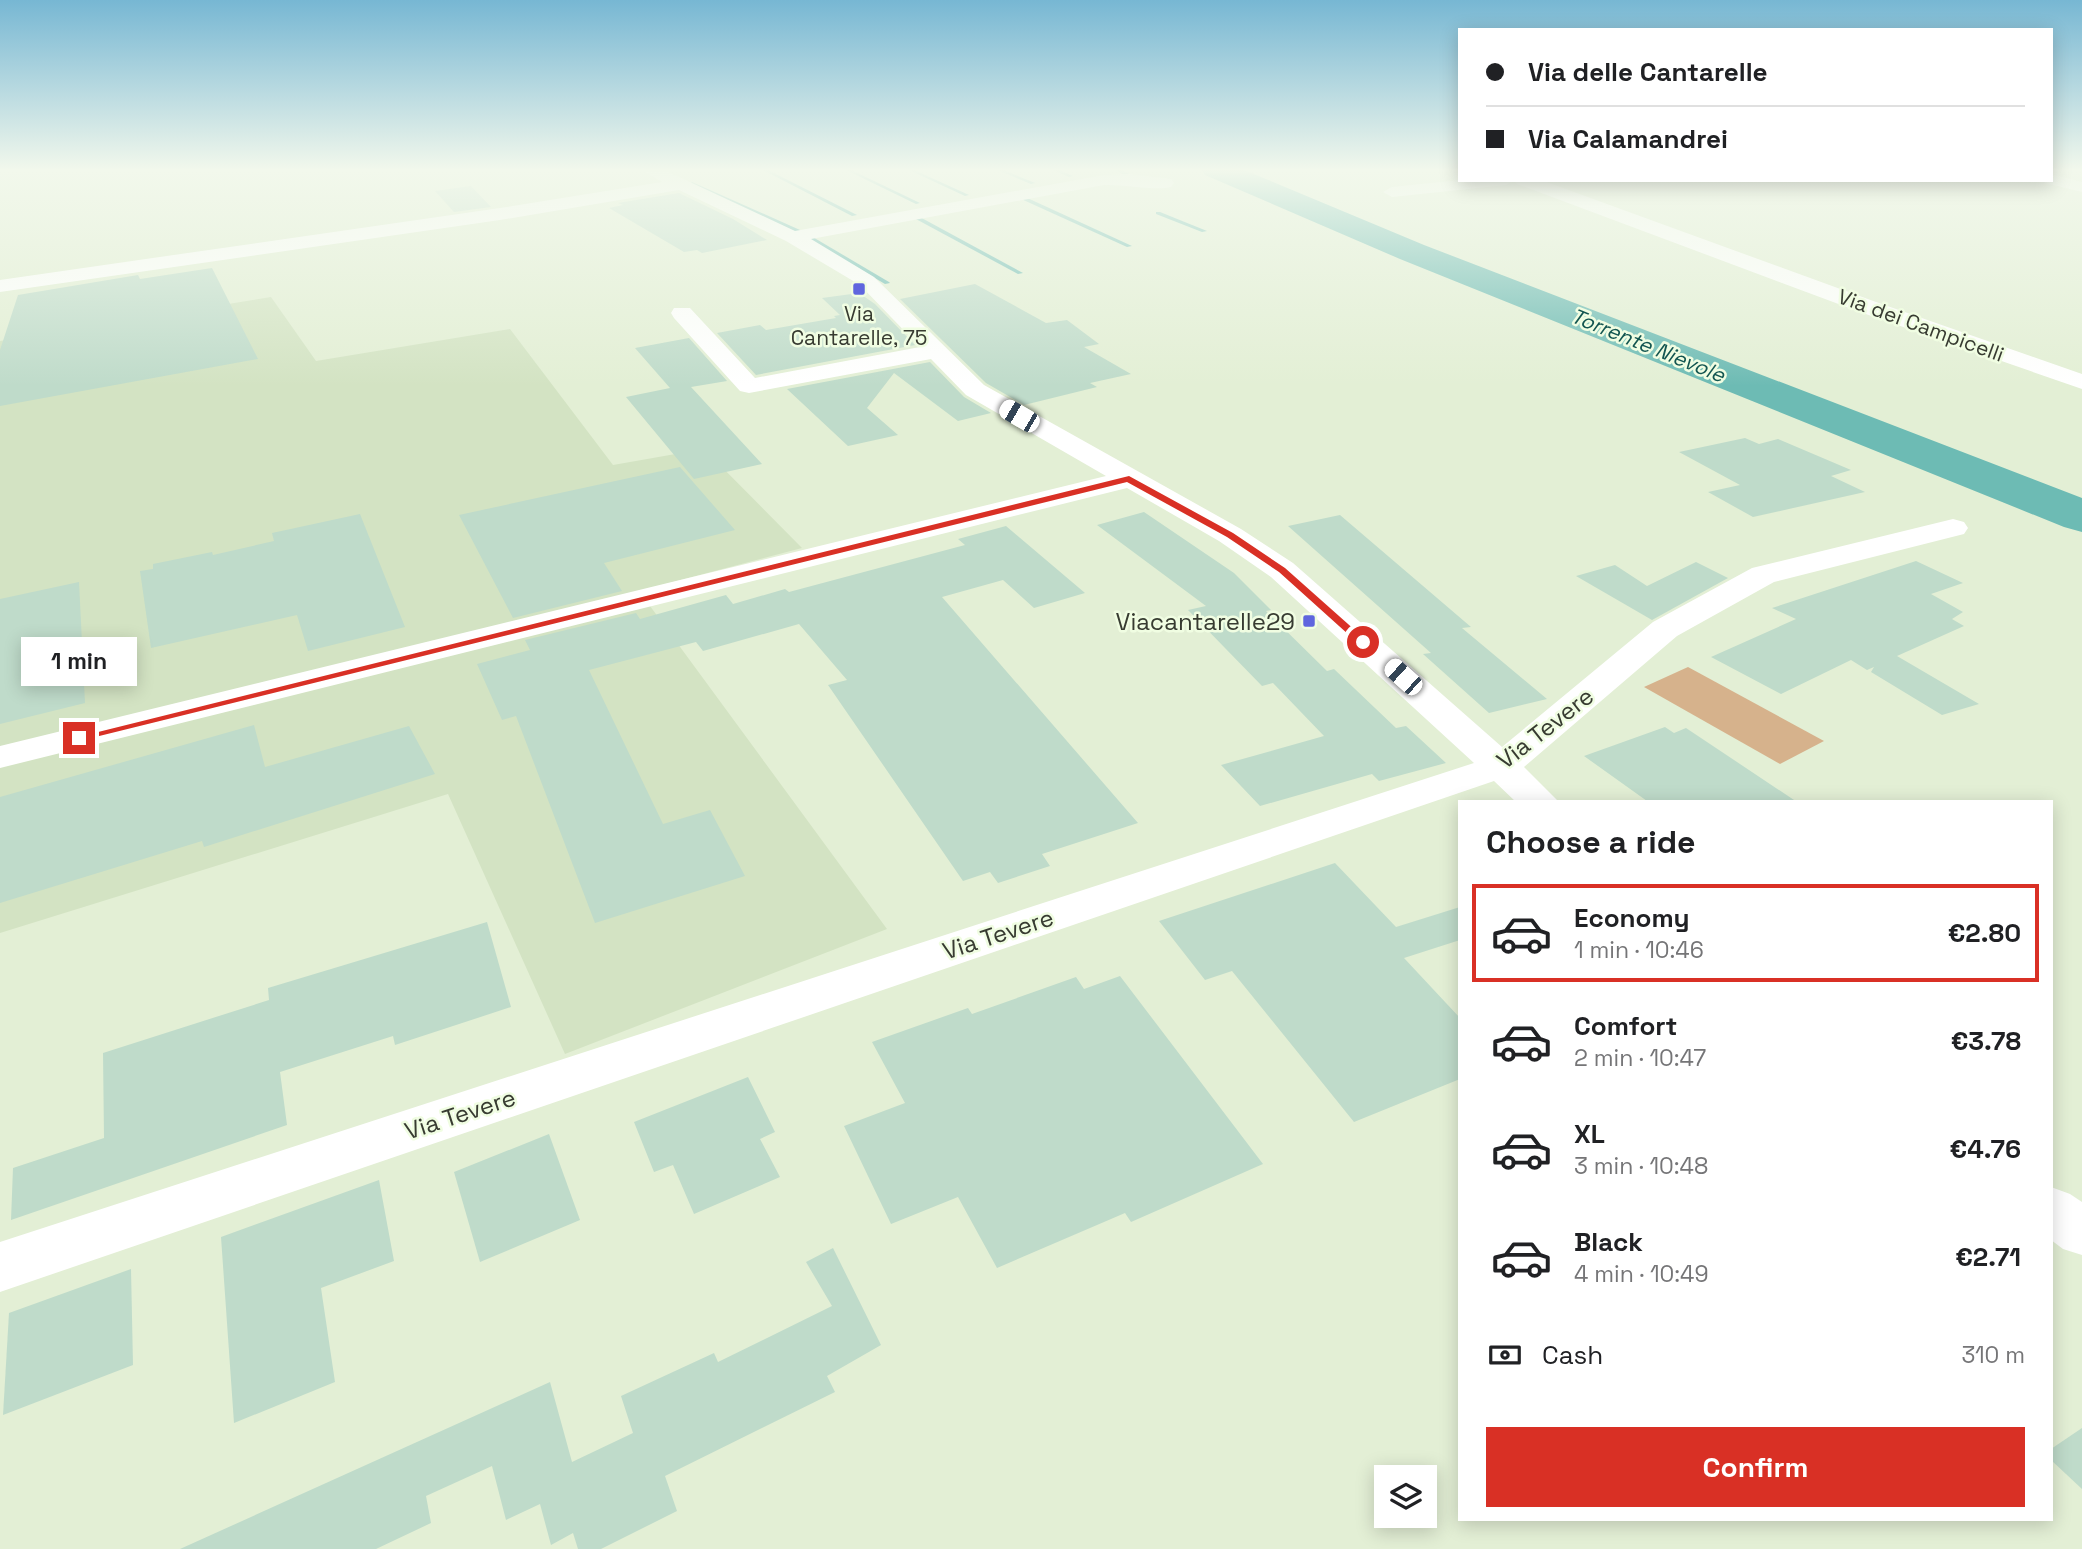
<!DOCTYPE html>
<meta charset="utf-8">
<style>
:root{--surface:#fff;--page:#f6f6f6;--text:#202124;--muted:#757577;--line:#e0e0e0;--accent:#d93025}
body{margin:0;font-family:"Space Grotesk",sans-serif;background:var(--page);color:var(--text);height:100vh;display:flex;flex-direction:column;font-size:26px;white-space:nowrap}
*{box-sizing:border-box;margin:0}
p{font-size:23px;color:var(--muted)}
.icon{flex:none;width:38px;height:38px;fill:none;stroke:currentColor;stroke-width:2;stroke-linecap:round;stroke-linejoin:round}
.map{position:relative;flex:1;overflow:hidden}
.panel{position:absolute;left:1458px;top:800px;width:595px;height:721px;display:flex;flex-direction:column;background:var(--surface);border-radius:0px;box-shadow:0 4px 18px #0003}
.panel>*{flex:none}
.hud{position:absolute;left:1458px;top:28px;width:595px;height:154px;border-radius:0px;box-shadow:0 4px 18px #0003;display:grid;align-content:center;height:154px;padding:0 28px;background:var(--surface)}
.buttons{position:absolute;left:1374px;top:1465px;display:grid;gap:14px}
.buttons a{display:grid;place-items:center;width:63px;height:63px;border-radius:0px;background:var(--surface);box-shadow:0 4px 18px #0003;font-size:35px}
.end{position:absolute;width:32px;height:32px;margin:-16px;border:9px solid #d93025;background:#fff;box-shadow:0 0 0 4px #fff}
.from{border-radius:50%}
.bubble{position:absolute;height:49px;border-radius:0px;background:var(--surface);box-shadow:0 4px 18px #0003;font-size:23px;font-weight:800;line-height:49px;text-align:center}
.car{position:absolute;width:21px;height:42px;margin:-21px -10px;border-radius:9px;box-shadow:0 0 5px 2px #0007;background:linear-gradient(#fff 24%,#345 0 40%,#fff 0 76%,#345 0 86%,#fff 0)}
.hud b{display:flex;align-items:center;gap:24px;height:66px;font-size:26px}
.hud b+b{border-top:2px solid var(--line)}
.hud i{width:18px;height:18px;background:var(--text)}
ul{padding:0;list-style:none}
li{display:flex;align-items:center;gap:21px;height:98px;margin:0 14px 10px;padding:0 14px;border:4px solid transparent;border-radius:0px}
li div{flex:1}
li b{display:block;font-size:26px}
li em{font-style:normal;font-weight:800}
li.on{border-color:var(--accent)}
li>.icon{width:63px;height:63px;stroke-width:1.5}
h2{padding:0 28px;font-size:32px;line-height:84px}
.pay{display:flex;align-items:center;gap:18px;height:77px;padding:0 28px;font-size:26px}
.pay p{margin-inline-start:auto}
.action{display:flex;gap:14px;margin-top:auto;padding:14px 28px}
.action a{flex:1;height:80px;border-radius:0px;background:var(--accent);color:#fff;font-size:28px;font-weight:800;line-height:80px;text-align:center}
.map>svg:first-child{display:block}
.built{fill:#d3e3c3}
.green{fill:#d6b28c}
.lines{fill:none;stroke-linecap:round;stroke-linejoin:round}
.stream{fill:#6dbbb4;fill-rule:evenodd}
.river{fill:#6dbbb4;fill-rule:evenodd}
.building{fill:#bfdbca}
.minor{fill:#fff;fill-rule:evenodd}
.route{fill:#d93025}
.poi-dot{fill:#5f66de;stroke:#f0fde2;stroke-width:2.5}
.labels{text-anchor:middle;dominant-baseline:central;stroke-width:5;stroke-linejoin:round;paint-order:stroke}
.far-poi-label{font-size:21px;fill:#373b31;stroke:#f0fde2}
.far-street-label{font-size:21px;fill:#373b31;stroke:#f0fde2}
.far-water-label{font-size:21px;font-style:italic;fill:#135651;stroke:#f0fde2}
.poi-label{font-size:24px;fill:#373b31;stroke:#f0fde2;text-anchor:end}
.street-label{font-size:24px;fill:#373b31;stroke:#f0fde2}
</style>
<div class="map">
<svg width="2082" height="1549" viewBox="0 0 2082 1549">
<rect width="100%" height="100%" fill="#e3efd5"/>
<path class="built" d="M271,297L316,361L510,329L613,465L704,449L802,548L639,591L887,929L565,1054L448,794L0,933V341Z"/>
<path class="green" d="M1688,667L1824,741L1780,764L1644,687Z"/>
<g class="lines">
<g class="stream">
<path d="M761,169H766L857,215L852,216Z"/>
<path d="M844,169H849L920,203L916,204Z"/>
<path d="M907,169H912L969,195L965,196Z"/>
<path d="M995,169H1001L1035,183L1031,184Z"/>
<path d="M1051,169H1057L1073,176L1069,177Z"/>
<path d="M1113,169H1119L1129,174L1125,175Z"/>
<path d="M692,182L800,230L801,231L796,232L690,184Z"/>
<path d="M1019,196H1023L1132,246L1127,247L1019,198Z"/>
<path d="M1156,212H1160L1207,231L1202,232L1156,214Z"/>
<path d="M914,216H918L1023,273L1018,274L914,218Z"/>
<path d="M811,236L889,282L890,283L885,284L809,239Z"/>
</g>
<path class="river" d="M1201,169H1242L1424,245L2082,498V532L2064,527L1400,259L1205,175Z"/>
</g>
<g class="building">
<path d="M471,186L491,207L454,212L435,191Z"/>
<path d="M679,193L733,219L767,240L702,253L697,250L684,252L609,208L623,205L618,203Z"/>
<path d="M212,268L258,359L0,406V350L18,295L138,275L140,279Z"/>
<path d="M975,284L1046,323L1067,320L1099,344L1084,347L1131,374L1090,383L1097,387L1024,405L986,383L900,299Z"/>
<path d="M859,293L875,304L915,345L756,375L717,333L760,325L766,330L836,318L834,316L840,315L822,298Z"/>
<path d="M689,338L727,381L691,387L762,464L694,479L626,397L670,388L635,348Z"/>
<path d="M930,362L964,397L991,413L958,421L894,373L867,408L898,435L848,446L787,389Z"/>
<path d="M1745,438L1759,444L1778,439L1851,470L1831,476L1865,492L1753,517L1708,492L1740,485L1679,452Z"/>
<path d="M680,467L735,530L604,563L622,591L513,618L459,515Z"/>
<path d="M1144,512L1234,573L1271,610L1266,611L1327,671L1334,669L1396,728L1406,726L1446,763L1379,781L1372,774L1260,806L1221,765L1324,736L1273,683L1262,686L1188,610L1206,606L1097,525Z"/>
<path d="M360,514L405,627L308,651L297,615L151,648L140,571L153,569V564L212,552L213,555L274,541L272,533Z"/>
<path d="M1340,515L1471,627L1462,628L1547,699L1489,713L1423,654L1431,653L1288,526Z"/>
<path d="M1006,526L1085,593L1034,608L1003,580L942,597L1138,823L1042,854L1050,866L998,883L990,872L963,881L828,685L847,680L799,624L703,651L696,642L589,670L663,824L710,810L745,876L595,923L516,716L502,720L477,664L530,650L525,640L636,613L640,619L726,595L733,604L785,589L789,592L965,545L958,539Z"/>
<path d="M1916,561L1963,583L1931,594L1963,612L1952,619L1964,626L1897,656L1979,704L1942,715L1871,672L1874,667L1867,670L1851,660L1781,694L1711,657L1796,619L1772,608Z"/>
<path d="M1696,562L1728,578L1652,620L1576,576L1615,565L1647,586Z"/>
<path d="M79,582L85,703L0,724V599Z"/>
<path d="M254,725L265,767L409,726L435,774L204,847L202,841L0,903V797Z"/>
<path d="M1665,727L1674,733L1686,728L1797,802L1647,801L1584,756Z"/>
<path d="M1335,863L1396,927L1460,907V940L1404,958L1460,1018V1079L1354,1122L1232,971L1205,980L1159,921Z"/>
<path d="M487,922L511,1007L395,1045L393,1036L280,1072L287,1125L11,1220L13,1168L104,1138L103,1053L269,1000L268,988Z"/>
<path d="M1120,976L1263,1164L1131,1222L1125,1213L997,1268L958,1197L891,1224L844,1126L905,1103L872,1042L968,1008L972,1014L1076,977L1084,989Z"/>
<path d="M748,1077L775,1132L760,1139L780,1177L694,1214L673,1165L654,1172L634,1122Z"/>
<path d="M549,1134L580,1220L480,1262L454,1172Z"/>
<path d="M379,1180L394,1261L321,1288L335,1382L234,1423L221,1237Z"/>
<path d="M833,1248L881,1345L827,1376L835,1392L665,1476L677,1511L601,1549H578L573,1533L551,1545L540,1504L506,1520L492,1466L426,1496L431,1523L376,1549H180L550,1382L572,1462L633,1433L621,1396L714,1353L718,1362L832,1306L806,1262Z"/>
<path d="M131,1269L133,1365L3,1415L9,1313Z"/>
<path d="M2082,1428V1489L2051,1460V1449Z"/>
</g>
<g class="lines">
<g class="minor">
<path d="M641,169H662L795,231L1104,175L1130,174L1171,179L1174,183L1171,187C1155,191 1123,184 1104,185L811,239L874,277L984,385L1241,529L1293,563L1502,747L1653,622L1752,568L1953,519L1964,522L1968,528L1964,534L1774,582L1677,636L1524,767L1559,802H1516L1494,781L0,1292V1242L1474,763L1271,577L1219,541L1127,488L0,768V746L1106,476L966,395L931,359L749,393L740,391L674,318L671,313L674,308H690L755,378L920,347L860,285L786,241L679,190L500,220L0,292V280L500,208L662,182Z"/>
<path d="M2051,174L2082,182V192L2045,183L2043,180H2051Z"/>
<path d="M1460,180H1541L1876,302L2082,374V389L1860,312L1517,184L1514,180L1506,185L1392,197L1383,192L1392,187Z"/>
<path d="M2051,1187L2070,1194L2082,1202V1255L2063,1249L2051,1240Z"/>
</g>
</g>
<linearGradient id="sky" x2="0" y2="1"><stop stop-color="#77b7d3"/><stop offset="0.44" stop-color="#f2f8ec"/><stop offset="1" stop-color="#f2f8ec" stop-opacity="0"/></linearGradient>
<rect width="2082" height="386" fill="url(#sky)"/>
<path class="route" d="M1129,476L1233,533L1285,568L1366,640V644H1359L1279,572L1227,537L1127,482L79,741L74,738Z"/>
<g class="poi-dot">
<rect x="852" y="282" width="14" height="14" rx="3.5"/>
<rect x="1302" y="614" width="14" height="14" rx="3.5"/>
</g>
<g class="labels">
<g class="far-poi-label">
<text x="859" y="313">Via<tspan x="859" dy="24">Cantarelle, 75</tspan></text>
</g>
<g class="far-street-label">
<text transform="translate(1921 325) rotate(20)">Via dei Campicelli</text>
</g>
<g class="far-water-label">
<text transform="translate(1648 345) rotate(22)">Torrente Nievole</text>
</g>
<g class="poi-label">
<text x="1295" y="621">Viacantarelle29</text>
</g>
<g class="street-label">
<text transform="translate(1545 728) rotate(-38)">Via Tevere</text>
<text transform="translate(998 934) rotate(-18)">Via Tevere</text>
<text transform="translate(460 1114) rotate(-18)">Via Tevere</text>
</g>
</g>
</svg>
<div class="buttons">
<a><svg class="icon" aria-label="layers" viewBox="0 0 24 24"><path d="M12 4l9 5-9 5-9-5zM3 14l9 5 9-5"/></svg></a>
</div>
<i class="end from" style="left:1363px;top:642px"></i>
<i class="end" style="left:79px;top:738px"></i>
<div class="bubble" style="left:21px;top:637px;width:116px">1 min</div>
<i class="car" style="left:1019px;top:416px;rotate:300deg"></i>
<i class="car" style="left:1403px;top:677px;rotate:312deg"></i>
<div class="hud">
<b><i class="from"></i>Via delle Cantarelle</b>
<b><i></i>Via Calamandrei</b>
</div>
<section class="panel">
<h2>Choose a ride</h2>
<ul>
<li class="on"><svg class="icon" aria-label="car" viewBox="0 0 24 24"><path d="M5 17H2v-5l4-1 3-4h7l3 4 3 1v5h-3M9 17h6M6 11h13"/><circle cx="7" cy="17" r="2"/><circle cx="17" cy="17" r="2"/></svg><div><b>Economy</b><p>1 min · 10:46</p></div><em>€2.80</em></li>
<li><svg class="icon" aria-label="car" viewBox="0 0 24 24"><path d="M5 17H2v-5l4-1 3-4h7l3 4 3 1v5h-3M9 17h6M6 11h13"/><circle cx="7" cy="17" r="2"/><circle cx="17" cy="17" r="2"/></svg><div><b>Comfort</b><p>2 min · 10:47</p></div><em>€3.78</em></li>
<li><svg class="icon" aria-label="car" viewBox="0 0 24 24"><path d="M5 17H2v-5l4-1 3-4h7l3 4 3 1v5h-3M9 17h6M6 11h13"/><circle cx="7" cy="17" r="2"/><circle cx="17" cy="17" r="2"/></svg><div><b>XL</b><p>3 min · 10:48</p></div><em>€4.76</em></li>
<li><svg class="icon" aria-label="car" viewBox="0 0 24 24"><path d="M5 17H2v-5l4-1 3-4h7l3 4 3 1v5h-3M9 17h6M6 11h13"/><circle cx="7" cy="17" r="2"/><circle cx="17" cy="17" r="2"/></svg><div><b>Black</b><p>4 min · 10:49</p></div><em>€2.71</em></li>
</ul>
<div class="pay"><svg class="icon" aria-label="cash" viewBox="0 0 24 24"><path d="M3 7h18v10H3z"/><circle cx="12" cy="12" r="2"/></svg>Cash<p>310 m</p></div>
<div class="action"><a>Confirm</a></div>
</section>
</div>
